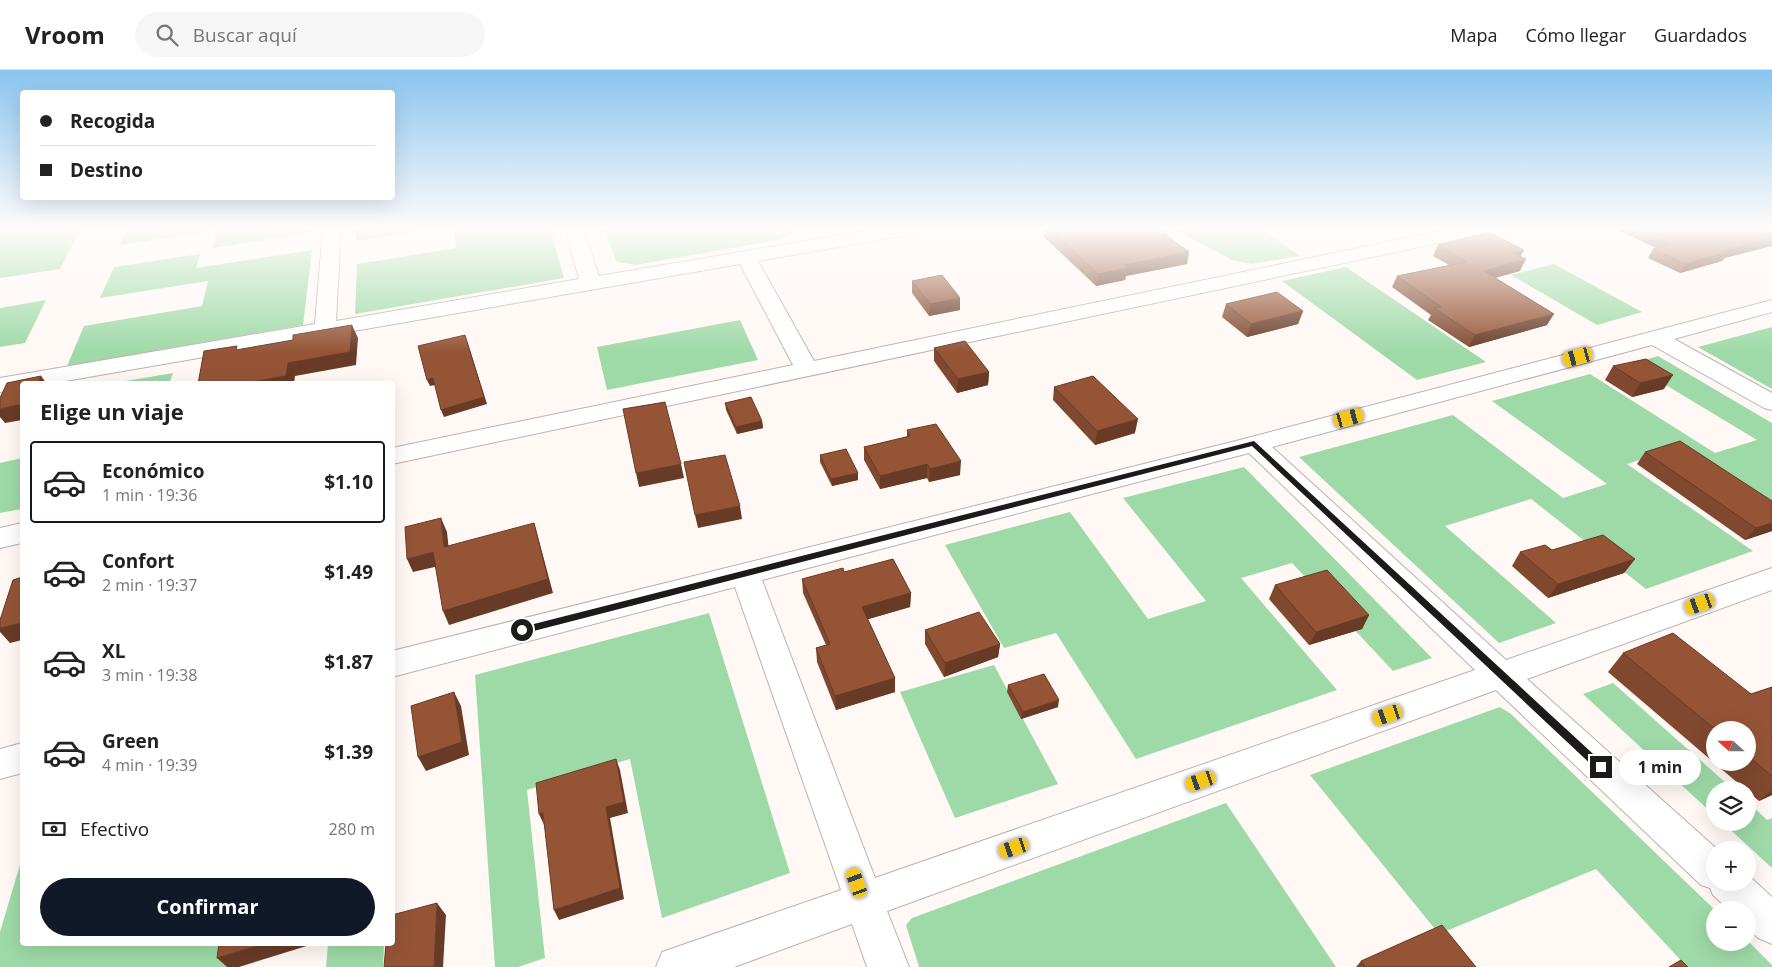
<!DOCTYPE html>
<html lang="es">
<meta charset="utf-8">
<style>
:root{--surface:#fff;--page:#f6f6f6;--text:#222;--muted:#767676;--line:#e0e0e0;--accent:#111827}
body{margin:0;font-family:"Open Sans",sans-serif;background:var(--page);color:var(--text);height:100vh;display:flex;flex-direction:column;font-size:19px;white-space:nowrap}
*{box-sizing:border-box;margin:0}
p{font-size:16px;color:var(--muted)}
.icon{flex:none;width:28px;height:28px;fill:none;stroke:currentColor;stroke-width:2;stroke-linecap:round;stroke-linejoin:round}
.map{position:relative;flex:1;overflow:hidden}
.details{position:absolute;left:20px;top:311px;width:375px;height:565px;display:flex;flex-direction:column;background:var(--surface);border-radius:5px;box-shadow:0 5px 20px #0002}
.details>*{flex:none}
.top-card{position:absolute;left:20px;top:20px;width:375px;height:110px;border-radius:5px;box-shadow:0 5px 20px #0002;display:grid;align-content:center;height:110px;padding:0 20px;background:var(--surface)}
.needle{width:32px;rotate:291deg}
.controls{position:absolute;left:1706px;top:651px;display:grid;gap:10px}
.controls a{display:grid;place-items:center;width:50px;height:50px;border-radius:50%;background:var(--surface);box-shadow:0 5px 20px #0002;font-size:25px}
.end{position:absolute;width:22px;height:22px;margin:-11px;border:6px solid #1d1a19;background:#fff;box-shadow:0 0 0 2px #fff}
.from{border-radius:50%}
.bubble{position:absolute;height:35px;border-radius:18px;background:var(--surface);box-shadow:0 5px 20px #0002;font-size:16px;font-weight:700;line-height:35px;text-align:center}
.car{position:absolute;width:15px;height:30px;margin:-15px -8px;border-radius:6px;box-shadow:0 0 4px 1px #0007;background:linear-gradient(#f5c518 24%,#345 0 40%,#f5c518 0 76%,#345 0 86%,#f5c518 0)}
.top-card b{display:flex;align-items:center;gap:18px;height:48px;font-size:19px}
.top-card b+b{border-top:1px solid var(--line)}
.top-card i{width:12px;height:12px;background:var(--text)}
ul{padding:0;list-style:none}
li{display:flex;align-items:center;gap:15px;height:82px;margin:0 10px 8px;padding:0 10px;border:2px solid transparent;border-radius:5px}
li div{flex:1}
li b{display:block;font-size:19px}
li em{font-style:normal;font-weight:700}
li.on{border-color:var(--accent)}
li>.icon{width:45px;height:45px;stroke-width:1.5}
h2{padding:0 20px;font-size:22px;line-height:60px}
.pay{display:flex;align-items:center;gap:12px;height:55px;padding:0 20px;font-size:19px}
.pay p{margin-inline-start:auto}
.cta{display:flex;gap:10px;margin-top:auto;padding:10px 20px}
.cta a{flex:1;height:58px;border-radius:30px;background:var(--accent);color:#fff;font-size:20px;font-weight:700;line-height:58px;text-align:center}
header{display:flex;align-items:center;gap:30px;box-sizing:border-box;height:70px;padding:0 25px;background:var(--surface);border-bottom:1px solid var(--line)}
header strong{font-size:24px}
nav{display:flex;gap:28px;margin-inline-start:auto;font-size:18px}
.search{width:350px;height:45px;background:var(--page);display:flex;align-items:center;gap:12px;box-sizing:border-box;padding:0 18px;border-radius:28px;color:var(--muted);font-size:19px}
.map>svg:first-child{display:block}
.green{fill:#9edaa7}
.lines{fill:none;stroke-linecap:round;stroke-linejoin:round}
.street-casing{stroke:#bab2af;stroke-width:2}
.street{fill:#fff;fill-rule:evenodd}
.wall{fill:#80482e;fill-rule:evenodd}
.shaded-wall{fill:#683b26}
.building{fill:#955436;stroke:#683b26}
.route{fill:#1d1a19}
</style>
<header>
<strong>Vroom</strong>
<div class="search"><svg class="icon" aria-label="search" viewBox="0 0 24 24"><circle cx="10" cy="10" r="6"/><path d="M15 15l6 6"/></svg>Buscar aquí</div>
<nav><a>Mapa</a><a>Cómo llegar</a><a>Guardados</a></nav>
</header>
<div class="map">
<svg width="1772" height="897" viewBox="0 0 1772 897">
<rect width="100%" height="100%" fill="#fff8f5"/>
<g class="green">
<path d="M0,158H81L60,199L0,208Z"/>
<path d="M127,158H308L307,163L213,178L217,160L120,175Z"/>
<path d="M356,158H438L356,171Z"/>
<path d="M454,158H550L564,208L355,244L357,194L456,178Z"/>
<path d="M603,158H793L795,160L782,169L636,195L617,192Z"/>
<path d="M1172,158H1261L1300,186L1251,194L1232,190Z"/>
<path d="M312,180L303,255L67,296L84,256L202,236L208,211L100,228L114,197L200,184L196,198Z"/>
<path d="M1554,194L1642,242L1597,255L1511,205Z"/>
<path d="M1346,197L1486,292L1417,310L1282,211Z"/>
<path d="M46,230L25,273L0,277V238Z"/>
<path d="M740,250L758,290L607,320L597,277Z"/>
<path d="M1772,257V319L1698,277Z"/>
<path d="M1658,286L1772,353V445L1672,380L1627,394L1753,481L1646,519L1531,429L1445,456L1556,553L1499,573L1299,387L1453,345L1563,428L1607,414L1492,331L1590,304L1715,383L1757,370L1631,294Z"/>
<path d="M173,303L169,314H120V312Z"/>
<path d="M22,388V439L0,443V393Z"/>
<path d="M1244,397L1432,588L1393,601L1292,493L1241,508L1337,620L1136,689L1056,563L1004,578L945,475L1070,442L1148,549L1206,531L1123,428Z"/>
<path d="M709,543L790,803L662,848L630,689L527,720L545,888L518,897H495L475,605Z"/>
<path d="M994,595L1058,714L955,748L900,622Z"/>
<path d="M1613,613L1734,720H1715V746L1583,624Z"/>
<path d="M1500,637L1511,644L1715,840V872L1748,871L1772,895V897H1687L1596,799L1439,864L1310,705Z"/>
<path d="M1748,732L1767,750L1772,748V798L1723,753L1748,752Z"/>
<path d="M1226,733L1336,897H919L906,855L912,848Z"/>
<path d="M22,788V874H229L226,897H0V862Z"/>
<path d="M328,874H384L383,897H326Z"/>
</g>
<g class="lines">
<defs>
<g id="street">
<path d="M323,158H341L336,251L579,209L565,158H583L599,206L882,158H923L921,162L914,164L758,191L814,291L1455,158H1490L1488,162L1481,164L392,394V378L793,295L740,194L48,314H22V318L0,322V308L315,254Z"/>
<path d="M1772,230V242L1674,269L1772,323V340L1764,338L1652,275L1272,377L1506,590L1772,498V520L1527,609L1718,780H1715V812H1748V805L1772,827V874L1758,868L1748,858V840H1729L1713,825L1710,818L1701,815L1496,620L887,841L909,897H867L852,854L734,897H656L662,882L841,820L735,517L392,607V581L1240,370ZM1249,383L1475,600L875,808L762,510Z"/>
<path d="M22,453V473L0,478V458Z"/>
<path d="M22,673V703L0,709V679Z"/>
</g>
</defs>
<use href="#street" class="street-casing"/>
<use href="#street" class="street"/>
</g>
<g class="wall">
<path d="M1045,158H1157L1189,182L1187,194L1126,206L1125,210L1096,216L1044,167Z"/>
<path d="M1613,158H1772L1725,188L1722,191L1680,203L1648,188L1653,179L1656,178Z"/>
<path d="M1438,175L1520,187V201L1495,208L1547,255L1469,277L1428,250L1431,245L1392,217L1397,206L1449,195L1433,186Z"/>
<path d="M912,211L960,240L929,246L912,223Z"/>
<path d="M1226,234L1303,241L1298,254L1247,267L1222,247Z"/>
<path d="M934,278L989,302L988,315L957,323L934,291Z"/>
<path d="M1613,296L1664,319L1632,327L1605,310Z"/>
<path d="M1054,317L1135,363L1095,375L1053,330Z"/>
<path d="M725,333L762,351L763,358L737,364L726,340Z"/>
<path d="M907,360L960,405L929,412L927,408L880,419L864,390V377L907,367Z"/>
<path d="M1645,382L1772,431V461L1745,470L1637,394Z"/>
<path d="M820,385L858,410L832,416L820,392Z"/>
<path d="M1552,480L1635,489L1624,503L1548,528L1512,496L1520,482Z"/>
<path d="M844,502L911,523L910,537L868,549L895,608V622L836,640L817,592L816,578L826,575L803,523L802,509Z"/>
<path d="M1275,515L1369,545L1362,559L1309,575L1269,529Z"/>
<path d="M925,560L1000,574L998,587L944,607L925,574Z"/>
<path d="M1623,583L1751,624L1772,617V725L1759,731L1748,722V720H1746L1608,602ZM1715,660H1748V692H1715Z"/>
<path d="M1008,615L1058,637L1021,649L1007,622Z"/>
<path d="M1361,891L1476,897H1356Z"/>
</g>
<g class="shaded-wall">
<path d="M1772,168V176L1725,188L1722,191L1680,203L1685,194L1724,181Z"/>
<path d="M1524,180L1518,191L1513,183Z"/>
<path d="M1189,182L1187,194L1126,206L1125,210L1096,216L1098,204L1124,195Z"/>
<path d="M1526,189L1520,201L1479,212L1484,201Z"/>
<path d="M960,228V240L929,246L930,234Z"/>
<path d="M1303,241L1298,254L1247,267L1251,254Z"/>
<path d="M1554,244L1547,255L1469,277L1475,265Z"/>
<path d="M352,255L358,268L356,295L295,306L294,314H241Z"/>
<path d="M467,271L487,334L444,347L441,340Z"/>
<path d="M989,302L988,315L957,323L958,309Z"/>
<path d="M1673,305L1664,319L1632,327L1640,313Z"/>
<path d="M41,306L47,314H38Z"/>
<path d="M433,308L435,315L430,316L427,310Z"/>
<path d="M22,334V350L5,353L0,347V339Z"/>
<path d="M1138,349L1135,363L1095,375L1097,361Z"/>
<path d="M762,351L763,358L737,364L736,357Z"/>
<path d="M961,391L960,405L929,412L930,399Z"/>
<path d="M681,394L684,408L639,417L636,403Z"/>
<path d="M927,394V408L880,419V406Z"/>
<path d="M858,403V410L832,416L831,409Z"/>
<path d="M740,436L742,449L698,458L695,445Z"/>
<path d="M441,448L447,462L450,491L444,477Z"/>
<path d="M534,453L538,467L553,523L449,555L443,541Z"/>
<path d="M1772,453V461L1745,470L1756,458Z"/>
<path d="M433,482L439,496L413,502L407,489Z"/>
<path d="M1635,489L1624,503L1548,528L1558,514Z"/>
<path d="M911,523L910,537L862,551V537Z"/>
<path d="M1369,545L1362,559L1309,575L1316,562Z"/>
<path d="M22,553V570L10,573L0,562V558Z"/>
<path d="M1000,574L998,587L944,607L945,593Z"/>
<path d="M895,608V622L836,640L835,626Z"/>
<path d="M454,622L461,636L469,685L426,701L418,687Z"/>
<path d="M1059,630L1058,637L1021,649L1023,642Z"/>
<path d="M616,689L620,700L628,743L610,748L624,829L559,850L554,840L606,737Z"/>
<path d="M1772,720V725L1759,731Z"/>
<path d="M543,743L544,755L539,744Z"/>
<path d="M437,833L446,845L443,897H434Z"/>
<path d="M263,874H313L239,897H227L217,888Z"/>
</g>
<g class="building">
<path d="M1049,158H1157L1189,182L1124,195L1127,198L1098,204Z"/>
<path d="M1635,158H1772V168L1724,181L1728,182L1685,194L1653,179L1670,174Z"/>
<path d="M1489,162L1524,180L1513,183L1526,189L1484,201L1554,244L1475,265L1434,238L1441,237L1397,206L1467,192L1438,175Z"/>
<path d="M942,205L960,228L930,234L912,211Z"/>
<path d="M1277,222L1303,241L1251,254L1226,234Z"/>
<path d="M352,255L350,282L288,293L286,306L241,314H198L204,281L237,276L236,280L293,270V265Z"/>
<path d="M465,265L484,327L441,340L433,308L427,310L418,276Z"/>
<path d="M965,271L989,302L958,309L934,278Z"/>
<path d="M1646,289L1673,305L1640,313L1613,296Z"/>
<path d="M41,306L38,314H22V334L0,339V328L7,313Z"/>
<path d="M1093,306L1138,349L1097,361L1054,317Z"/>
<path d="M751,327L762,351L736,357L725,333Z"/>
<path d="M665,332L681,394L636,403L623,339Z"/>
<path d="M936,354L961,391L930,399L927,394L880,406L864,377L910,366L907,360Z"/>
<path d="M1680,371L1772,431V453L1756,458L1645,382Z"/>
<path d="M846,379L858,403L831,409L820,385Z"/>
<path d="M725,385L740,436L695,445L684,392Z"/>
<path d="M441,448L444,477L534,453L548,509L443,541L433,482L407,489L405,457Z"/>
<path d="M1603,465L1635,489L1558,514L1520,482L1545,475L1552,480Z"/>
<path d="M893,489L911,523L862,537L895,608L835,626L816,578L830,574L802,509L843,498L844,502Z"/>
<path d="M1327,500L1369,545L1316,562L1275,515Z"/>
<path d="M22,507V553L0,558V550L13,510Z"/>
<path d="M979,542L1000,574L945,593L925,560Z"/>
<path d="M1673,563L1751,624L1772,617V667L1771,668L1772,669V706L1748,686V660H1716L1623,583Z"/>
<path d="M1044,604L1059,630L1023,642L1008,615Z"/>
<path d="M454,622L462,672L418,687L411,636Z"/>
<path d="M616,689L624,732L606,737L620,818L554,840L543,743L539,744L536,713Z"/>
<path d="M437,833L434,897H384L386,874H392V845Z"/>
<path d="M1442,855L1476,897H1365L1361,891Z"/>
<path d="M219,874H263L217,888Z"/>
<path d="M1681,890L1688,897H1669Z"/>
</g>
<linearGradient id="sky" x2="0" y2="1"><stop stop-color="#8ac4f0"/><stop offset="0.56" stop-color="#fffcfa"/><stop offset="1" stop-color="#fffcfa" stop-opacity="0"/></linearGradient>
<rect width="1772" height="283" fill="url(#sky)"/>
<path class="route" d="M1254,371L1604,694L1606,697L1604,700H1597L1252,376L522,564L518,560L522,557Z"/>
</svg>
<div class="controls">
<a><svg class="needle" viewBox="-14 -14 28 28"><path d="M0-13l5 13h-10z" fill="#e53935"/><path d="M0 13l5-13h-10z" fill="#767676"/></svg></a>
<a><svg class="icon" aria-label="layers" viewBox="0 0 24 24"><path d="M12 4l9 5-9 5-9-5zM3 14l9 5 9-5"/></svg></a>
<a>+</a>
<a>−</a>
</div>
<i class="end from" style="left:522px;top:560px"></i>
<i class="end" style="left:1601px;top:697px"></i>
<div class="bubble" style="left:1619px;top:680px;width:82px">1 min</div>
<i class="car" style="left:1578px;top:287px;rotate:255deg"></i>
<i class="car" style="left:1349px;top:348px;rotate:75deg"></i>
<i class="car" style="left:1700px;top:534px;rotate:250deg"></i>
<i class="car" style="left:1388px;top:645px;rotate:251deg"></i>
<i class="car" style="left:1201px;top:711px;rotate:251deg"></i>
<i class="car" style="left:1014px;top:778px;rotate:251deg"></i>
<i class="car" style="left:857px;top:813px;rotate:340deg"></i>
<div class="top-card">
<b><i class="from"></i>Recogida</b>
<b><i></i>Destino</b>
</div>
<section class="details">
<h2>Elige un viaje</h2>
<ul>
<li class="on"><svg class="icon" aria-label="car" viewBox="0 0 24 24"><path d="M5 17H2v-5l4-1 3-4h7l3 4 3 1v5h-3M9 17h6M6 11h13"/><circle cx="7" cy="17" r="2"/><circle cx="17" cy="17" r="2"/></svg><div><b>Económico</b><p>1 min · 19:36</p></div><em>$1.10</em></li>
<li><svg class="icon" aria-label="car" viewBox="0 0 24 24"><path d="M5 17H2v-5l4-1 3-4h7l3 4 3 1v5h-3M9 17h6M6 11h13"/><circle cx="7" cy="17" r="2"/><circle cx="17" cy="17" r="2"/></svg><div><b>Confort</b><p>2 min · 19:37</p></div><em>$1.49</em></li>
<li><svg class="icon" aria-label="car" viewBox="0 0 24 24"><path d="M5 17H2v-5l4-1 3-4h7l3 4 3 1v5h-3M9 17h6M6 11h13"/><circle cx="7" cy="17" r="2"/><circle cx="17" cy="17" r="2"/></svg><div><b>XL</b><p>3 min · 19:38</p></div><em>$1.87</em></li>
<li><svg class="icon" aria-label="car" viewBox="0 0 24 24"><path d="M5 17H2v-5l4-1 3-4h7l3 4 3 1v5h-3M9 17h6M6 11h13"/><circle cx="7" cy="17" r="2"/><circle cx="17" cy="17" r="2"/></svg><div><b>Green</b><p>4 min · 19:39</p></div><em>$1.39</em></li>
</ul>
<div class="pay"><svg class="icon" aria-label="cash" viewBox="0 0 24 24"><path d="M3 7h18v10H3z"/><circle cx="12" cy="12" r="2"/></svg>Efectivo<p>280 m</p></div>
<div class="cta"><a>Confirmar</a></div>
</section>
</div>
